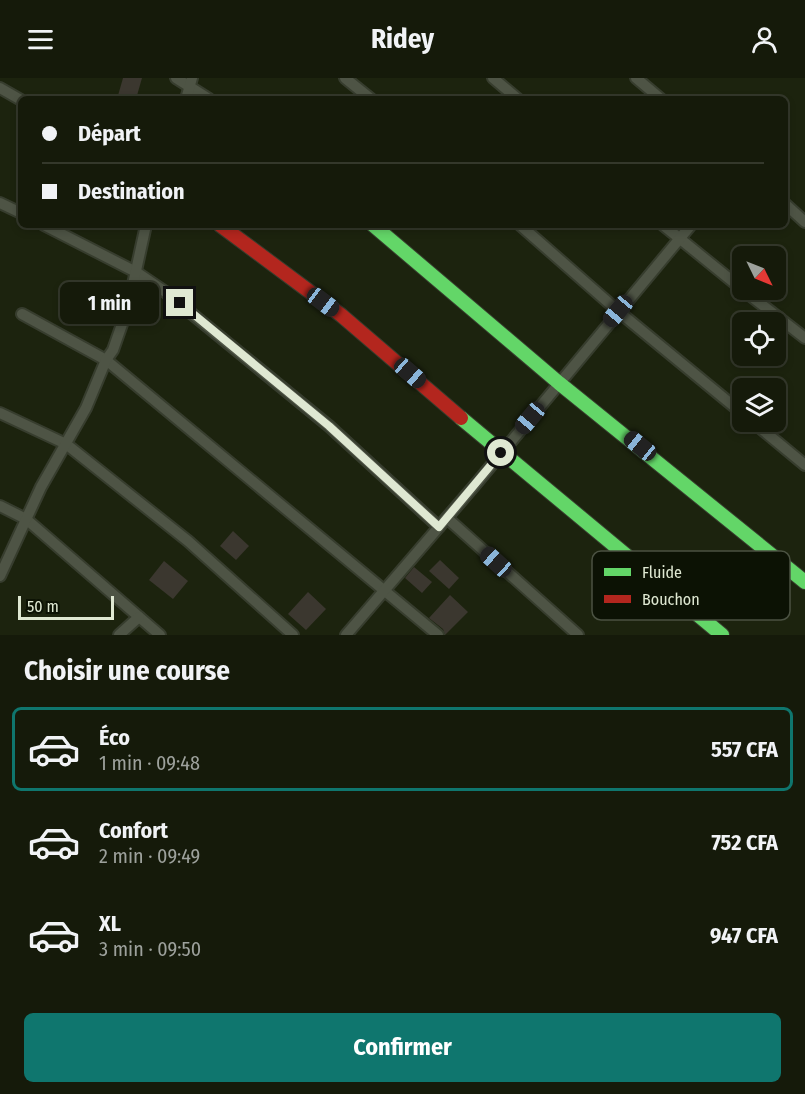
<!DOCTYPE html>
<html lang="fr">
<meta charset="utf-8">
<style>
:root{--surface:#151a0a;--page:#1e2313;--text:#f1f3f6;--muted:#9da19c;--line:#34382b;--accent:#0f766e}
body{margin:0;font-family:"Fira Sans Condensed",sans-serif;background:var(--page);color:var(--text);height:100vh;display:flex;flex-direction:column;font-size:22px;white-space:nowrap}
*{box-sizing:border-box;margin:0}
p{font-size:20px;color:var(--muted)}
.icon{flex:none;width:33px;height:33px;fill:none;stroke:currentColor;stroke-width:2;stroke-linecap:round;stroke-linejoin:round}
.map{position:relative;height:557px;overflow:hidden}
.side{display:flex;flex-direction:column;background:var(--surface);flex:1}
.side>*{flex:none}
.top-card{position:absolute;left:18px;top:18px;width:770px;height:132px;border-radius:9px;box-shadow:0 3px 9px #0003,0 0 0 2px var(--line);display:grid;align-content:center;height:132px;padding:0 24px;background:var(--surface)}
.needle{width:39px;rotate:133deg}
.buttons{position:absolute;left:732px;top:168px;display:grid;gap:12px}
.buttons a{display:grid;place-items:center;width:54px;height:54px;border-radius:9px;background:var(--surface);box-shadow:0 3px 9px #0003,0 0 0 2px var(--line);font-size:30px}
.scale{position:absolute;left:18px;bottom:15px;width:96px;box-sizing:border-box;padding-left:6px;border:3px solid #dfe8d2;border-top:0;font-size:16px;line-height:21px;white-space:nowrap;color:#dfe8d2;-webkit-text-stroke:4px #0c1204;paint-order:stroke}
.end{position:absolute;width:27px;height:27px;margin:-14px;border:8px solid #dfe8d2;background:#111;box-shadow:0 0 0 3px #111}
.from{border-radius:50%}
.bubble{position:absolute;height:42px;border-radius:9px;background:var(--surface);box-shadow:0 3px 9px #0003,0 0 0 2px var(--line);font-size:20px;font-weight:700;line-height:42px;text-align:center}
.car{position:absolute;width:18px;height:36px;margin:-18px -9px;border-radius:8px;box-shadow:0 0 4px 2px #0007;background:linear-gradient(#222 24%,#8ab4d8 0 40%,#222 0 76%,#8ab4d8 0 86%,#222 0)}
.top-card b{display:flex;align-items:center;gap:21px;height:57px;font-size:22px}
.top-card b+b{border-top:2px solid var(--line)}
.top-card i{width:15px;height:15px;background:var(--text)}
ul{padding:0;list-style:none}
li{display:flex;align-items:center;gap:18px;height:84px;margin:0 12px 9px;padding:0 12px;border:3px solid transparent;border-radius:9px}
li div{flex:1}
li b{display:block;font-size:22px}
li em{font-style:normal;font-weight:700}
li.on{border-color:var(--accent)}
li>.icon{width:54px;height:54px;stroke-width:1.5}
h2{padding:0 24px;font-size:27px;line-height:72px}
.primary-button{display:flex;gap:12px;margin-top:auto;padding:12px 24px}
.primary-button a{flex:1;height:69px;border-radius:9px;background:var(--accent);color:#fff;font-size:24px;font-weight:700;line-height:69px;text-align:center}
header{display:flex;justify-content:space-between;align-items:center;height:78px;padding:0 24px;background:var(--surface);font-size:27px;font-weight:700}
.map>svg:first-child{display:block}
.building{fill:#3b372f}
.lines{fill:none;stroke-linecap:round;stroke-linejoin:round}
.street-casing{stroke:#373d2e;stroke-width:14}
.fast-casing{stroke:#373d2e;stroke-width:16}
.jam-casing{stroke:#373d2e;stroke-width:16}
.street{stroke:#4e5445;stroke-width:10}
.fast{stroke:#63d668;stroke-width:14}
.jam{stroke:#b3261e;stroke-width:14}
.route{stroke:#dfe8d2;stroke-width:8}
.key{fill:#0c1204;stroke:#4b5242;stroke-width:1.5}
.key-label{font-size:16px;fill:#dfe8d2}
</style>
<header><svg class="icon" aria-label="menu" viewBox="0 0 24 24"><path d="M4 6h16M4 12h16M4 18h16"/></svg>Ridey<svg class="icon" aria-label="person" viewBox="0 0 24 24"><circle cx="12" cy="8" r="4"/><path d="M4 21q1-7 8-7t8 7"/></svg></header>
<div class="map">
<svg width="805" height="557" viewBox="0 0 805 557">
<rect width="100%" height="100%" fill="#1c230e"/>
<g class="building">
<path d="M123,0H142L136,21H117Z"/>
<path d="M233,453L249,468L236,482L220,468Z"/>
<path d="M440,482L459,500L449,511L429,493Z"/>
<path d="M164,483L188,503L173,521L149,502Z"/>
<path d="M414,489L432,504L422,515L405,500Z"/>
<path d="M308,514L326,531L306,552L288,536Z"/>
<path d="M450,517L468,534L445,557L443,551L429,540Z"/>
</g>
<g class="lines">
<defs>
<g id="street">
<path d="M176,0L209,21"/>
<path d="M345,0L371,21"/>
<path d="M493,0L518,21"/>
<path d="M636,0L661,21"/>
<path d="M0,10L21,22"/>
<path d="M186,21L192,0"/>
<path d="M0,125L21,135"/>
<path d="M784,125L805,144"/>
<path d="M44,147L136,194L164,213L329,348L439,449"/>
<path d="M520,147L618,233L742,335"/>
<path d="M663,147L742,211"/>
<path d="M743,212L805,260"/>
<path d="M22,236L106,282L438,557"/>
<path d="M0,335L66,366L188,463L293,557"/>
<path d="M753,344L805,387"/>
<path d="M0,428L26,441L160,557"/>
<path d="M447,440L578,557"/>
<path d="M0,498L41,409L86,330L106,282L113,272L128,229L146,147"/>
<path d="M119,557L139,539"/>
<path d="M346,557L475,407L691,147"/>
</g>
<g id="fast">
<path d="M373,147L559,305L805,504"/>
<path d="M461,340L722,557"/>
</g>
<path id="jam" d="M220,147L341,237L461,340"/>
</defs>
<use href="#street" class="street-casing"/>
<use href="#fast" class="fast-casing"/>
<use href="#jam" class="jam-casing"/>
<use href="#street" class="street"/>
<use href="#fast" class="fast"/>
<use href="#jam" class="jam"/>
</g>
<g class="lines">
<path class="route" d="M180,225L329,348L439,449L501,375"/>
</g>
<rect x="592" y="473" width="198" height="69" rx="9" class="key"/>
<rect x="604" y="490" width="27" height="8" fill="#63d668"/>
<rect x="604" y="517" width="27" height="8" fill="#b3261e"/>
<g class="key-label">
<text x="642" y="500">Fluide</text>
<text x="642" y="527">Bouchon</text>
</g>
</svg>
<div class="buttons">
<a><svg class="needle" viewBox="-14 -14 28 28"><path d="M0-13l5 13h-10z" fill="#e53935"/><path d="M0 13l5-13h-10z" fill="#9da19c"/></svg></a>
<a><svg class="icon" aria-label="locate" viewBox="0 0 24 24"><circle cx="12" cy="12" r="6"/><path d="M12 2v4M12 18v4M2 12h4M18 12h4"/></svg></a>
<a><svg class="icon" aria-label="layers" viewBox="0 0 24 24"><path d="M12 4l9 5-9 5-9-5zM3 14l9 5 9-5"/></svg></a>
</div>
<div class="scale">50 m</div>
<i class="end from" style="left:501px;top:375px"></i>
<i class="end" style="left:180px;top:225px"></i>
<div class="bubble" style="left:60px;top:204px;width:99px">1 min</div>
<i class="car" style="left:323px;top:224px;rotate:127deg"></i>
<i class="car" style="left:618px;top:233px;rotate:220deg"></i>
<i class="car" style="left:410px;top:295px;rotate:131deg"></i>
<i class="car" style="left:530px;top:340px;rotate:220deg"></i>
<i class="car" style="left:640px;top:368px;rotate:309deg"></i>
<i class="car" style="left:496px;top:484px;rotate:312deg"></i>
<div class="top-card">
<b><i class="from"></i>Départ</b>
<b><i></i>Destination</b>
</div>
</div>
<section class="side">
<h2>Choisir une course</h2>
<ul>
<li class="on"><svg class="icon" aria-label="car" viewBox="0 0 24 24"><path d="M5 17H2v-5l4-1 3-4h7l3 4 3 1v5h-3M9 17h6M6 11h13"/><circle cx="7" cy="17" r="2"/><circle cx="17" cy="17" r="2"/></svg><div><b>Éco</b><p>1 min · 09:48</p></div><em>557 CFA</em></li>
<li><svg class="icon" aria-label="car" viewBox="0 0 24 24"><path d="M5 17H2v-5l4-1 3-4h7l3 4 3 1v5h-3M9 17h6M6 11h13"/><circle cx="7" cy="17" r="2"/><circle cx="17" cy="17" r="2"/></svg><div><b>Confort</b><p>2 min · 09:49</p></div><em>752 CFA</em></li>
<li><svg class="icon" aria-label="car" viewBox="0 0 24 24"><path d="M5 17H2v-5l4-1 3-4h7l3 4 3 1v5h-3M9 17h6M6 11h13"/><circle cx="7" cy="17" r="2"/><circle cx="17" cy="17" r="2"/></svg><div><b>XL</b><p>3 min · 09:50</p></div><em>947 CFA</em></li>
</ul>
<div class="primary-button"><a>Confirmer</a></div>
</section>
